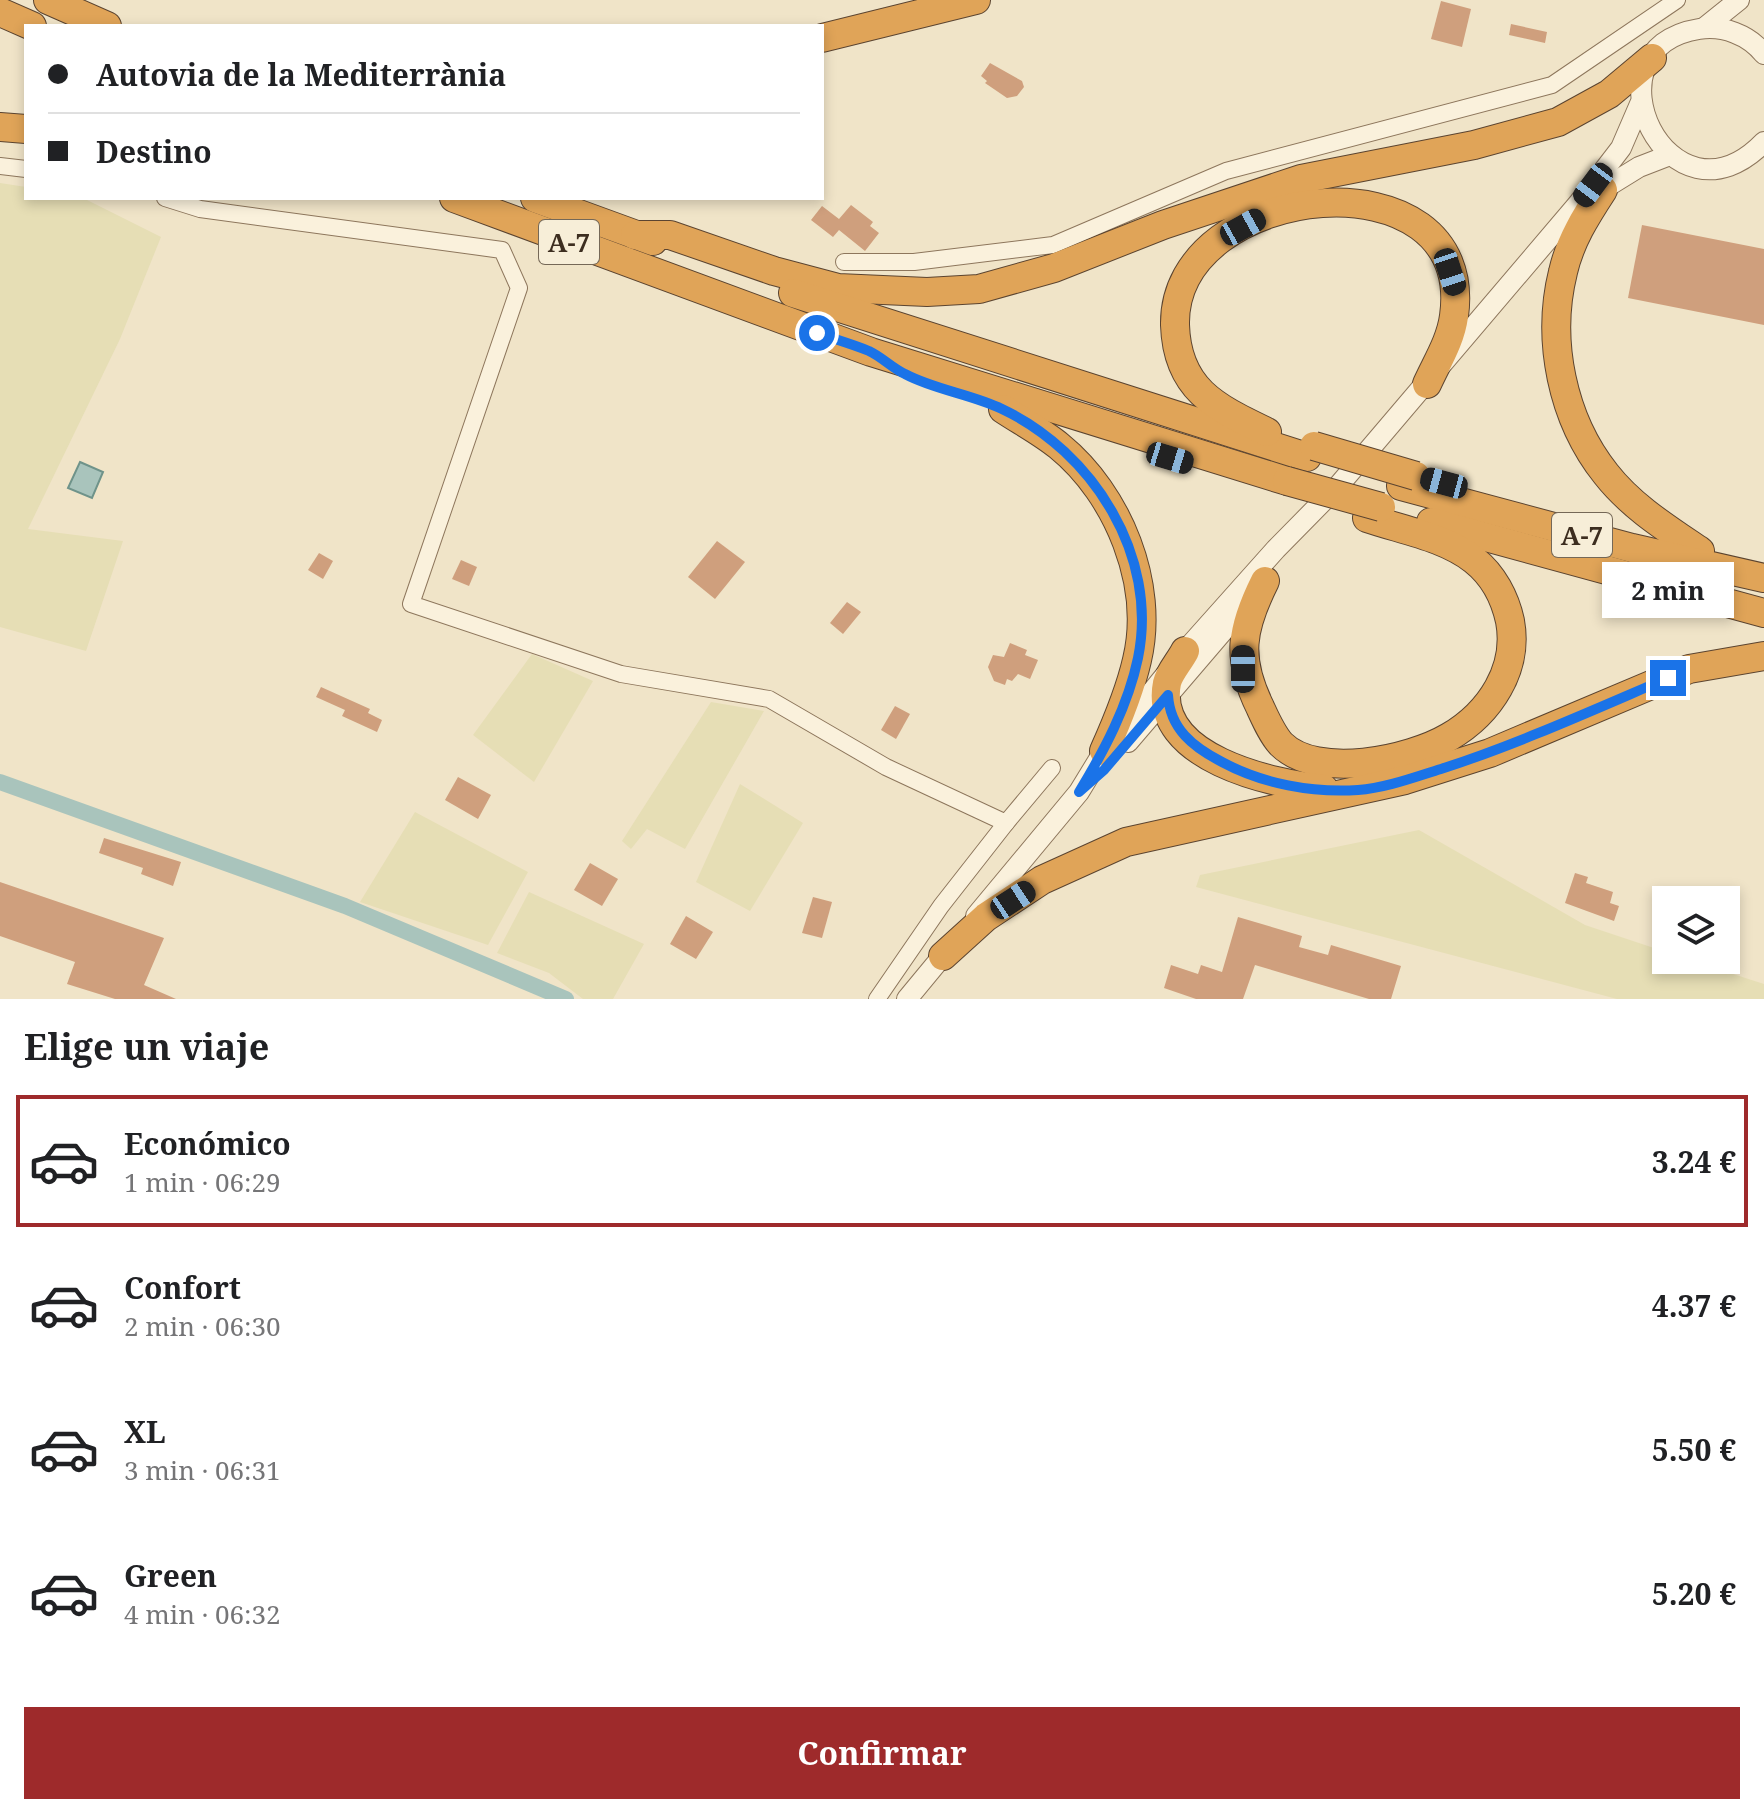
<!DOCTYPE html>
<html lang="es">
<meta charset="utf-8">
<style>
:root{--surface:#fff;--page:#f6f6f6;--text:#202124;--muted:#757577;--line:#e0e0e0;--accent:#9e2a2b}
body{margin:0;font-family:"Noto Serif",serif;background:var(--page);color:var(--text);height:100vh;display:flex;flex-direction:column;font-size:30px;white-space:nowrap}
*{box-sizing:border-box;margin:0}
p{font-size:26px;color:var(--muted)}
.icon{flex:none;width:44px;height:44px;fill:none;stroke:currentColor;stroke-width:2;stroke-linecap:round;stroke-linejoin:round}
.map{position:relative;height:999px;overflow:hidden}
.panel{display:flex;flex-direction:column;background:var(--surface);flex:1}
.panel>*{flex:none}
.top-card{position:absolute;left:24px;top:24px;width:800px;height:176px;border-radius:0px;box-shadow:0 4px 12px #0003;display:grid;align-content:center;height:176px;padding:0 24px;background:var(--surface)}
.controls{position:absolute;left:1652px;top:886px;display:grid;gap:16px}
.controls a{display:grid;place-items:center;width:88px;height:88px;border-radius:0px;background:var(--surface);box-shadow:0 4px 12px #0003;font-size:40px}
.end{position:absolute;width:36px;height:36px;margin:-18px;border:10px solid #1a73e8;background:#fff;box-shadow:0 0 0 4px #fff}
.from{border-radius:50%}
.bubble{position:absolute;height:56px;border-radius:0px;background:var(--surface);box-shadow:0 4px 12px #0003;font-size:26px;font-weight:700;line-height:56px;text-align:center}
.car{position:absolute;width:24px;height:48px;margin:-24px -12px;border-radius:10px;box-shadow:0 0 6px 2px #0007;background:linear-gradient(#222 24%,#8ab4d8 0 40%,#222 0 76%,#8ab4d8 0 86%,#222 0)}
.top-card b{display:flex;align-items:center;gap:28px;height:76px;font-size:30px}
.top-card b+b{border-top:2px solid var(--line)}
.top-card i{width:20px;height:20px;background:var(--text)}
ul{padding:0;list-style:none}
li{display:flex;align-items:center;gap:24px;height:132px;margin:0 16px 12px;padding:0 8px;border:4px solid transparent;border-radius:0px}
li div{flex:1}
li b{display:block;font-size:30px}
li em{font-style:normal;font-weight:700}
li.selected{border-color:var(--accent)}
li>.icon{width:72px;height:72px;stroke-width:1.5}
h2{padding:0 24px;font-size:36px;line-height:96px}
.cta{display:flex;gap:16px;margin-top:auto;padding:16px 24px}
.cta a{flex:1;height:92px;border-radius:0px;background:var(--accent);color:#fff;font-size:32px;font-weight:700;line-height:92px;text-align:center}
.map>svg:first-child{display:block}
.farmland{fill:#e6deb5}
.water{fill:#a9c4bc;stroke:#6f938a;stroke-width:2}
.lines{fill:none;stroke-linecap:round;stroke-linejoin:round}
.canal{stroke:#a9c4bc;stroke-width:16}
.building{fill:#cf9f7d}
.minor-casing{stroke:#8d765c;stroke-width:18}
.tertiary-casing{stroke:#8d765c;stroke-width:22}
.motorway-casing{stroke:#5b4430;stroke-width:30}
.minor{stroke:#faf1dc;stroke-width:16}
.tertiary{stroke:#faf1dc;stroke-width:20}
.motorway{stroke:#e0a458;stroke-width:28}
.motorway-bridge-casing{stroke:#5b4430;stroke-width:30;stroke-linecap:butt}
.motorway-bridge{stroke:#e0a458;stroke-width:28}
.route{stroke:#1a73e8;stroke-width:10}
.labels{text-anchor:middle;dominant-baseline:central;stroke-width:8;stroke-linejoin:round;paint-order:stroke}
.shield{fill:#f7eed8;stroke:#756857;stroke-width:2}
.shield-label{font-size:26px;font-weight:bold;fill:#3d2e20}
</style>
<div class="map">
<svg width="1764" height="999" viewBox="0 0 1764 999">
<rect width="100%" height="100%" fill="#f0e4c8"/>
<g class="farmland">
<path d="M0,183L26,187V198H83L161,237L120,339L28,529L123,541L86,651L0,627Z"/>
<path d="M532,654L593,681L534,782L473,735Z"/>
<path d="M711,702L764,711L685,849L647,829L631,849L622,841Z"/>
<path d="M740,784L803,823L750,911L696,882Z"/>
<path d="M415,812L528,872L488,945L360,902Z"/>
<path d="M1419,830L1585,925L1666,952V960H1690L1764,984V999H1617L1196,887L1200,875Z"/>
<path d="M529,892L644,944L613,999H583L549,973L497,953Z"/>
</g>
<path class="water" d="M80,462L103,472L92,498L68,488Z"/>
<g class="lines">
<path class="canal" d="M0,782L345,906L566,999"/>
</g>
<g class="building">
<path d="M1441,1L1471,9L1462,47L1431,39Z"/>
<path d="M1511,24L1547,32L1545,43L1509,35Z"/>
<path d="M990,63L1022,81L1024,87L1017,96L1007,98L985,83L987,81L981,76Z"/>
<path d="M851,205L873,222L870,226L879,233L865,251L839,230L833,237L811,220L822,206L839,219Z"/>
<path d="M1642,225L1764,249V325L1628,298Z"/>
<path d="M717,541L745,562L715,599L688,577Z"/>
<path d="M319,553L333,561L323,579L308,570Z"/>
<path d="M461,560L477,567L469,586L452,579Z"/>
<path d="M847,602L861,612L843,634L830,623Z"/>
<path d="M1010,643L1027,650L1025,655L1038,660L1030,679L1018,674L1012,681L1007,679L1005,685L994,681L988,667L993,655L1004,657Z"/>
<path d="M321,687L370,709L368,713L382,720L377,732L342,716L345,710L316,697Z"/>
<path d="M895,706L910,714L896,739L881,730Z"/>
<path d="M458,777L491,795L478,819L445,800Z"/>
<path d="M104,838L181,862L173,886L141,874L143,868L99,853Z"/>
<path d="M590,863L618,879L602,906L574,890Z"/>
<path d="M1575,873L1588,877L1586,883L1613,892L1610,903L1619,906L1614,921L1565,903Z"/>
<path d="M0,882L164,938L144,985L176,999H115L67,984L75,962L0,936Z"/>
<path d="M813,897L832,902L822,938L802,933Z"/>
<path d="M686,916L713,932L696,959L670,944Z"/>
<path d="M1238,917L1302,936L1299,947L1328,955L1331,945L1401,966L1391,999H1369L1255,965L1243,999H1196L1164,988L1171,965L1198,974L1201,965L1222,972Z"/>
</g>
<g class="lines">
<defs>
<g id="minor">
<path d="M0,166L26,169"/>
<path d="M165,198L200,209L502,250L519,288L411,604L621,674L769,699L886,767L1006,823L1052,768"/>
<path d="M844,262H914L1053,245L1226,171L1552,85L1677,0"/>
<path d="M877,999L941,906L1006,823"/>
</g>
<g id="tertiary">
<path d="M1704,28L1739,0"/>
<path d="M1764,54C1749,35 1723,25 1699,29C1578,48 1670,239 1764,142"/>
<path d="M1592,196L1639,167L1670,155"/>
<path d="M1128,742L1253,596"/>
<path d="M976,916L1079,792L1104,751L1185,651L1276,549L1339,485L1578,204L1621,148L1640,104"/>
<path d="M907,999L950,947"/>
</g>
<g id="motorway">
<path d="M48,0L107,26"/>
<path d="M0,12L32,26"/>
<path d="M822,38L976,0"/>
<path d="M0,127L26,129"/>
<path d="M1603,190C1586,216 1570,241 1563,272C1546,340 1562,419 1606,474C1631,506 1666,528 1700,551"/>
<path d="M454,198L871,352L1287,481"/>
<path d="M535,198L653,241"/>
<path d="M635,235H670L774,271L838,288L927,292L979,289L1054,268L1163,225L1301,179L1474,145L1558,122L1609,94L1652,58"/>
<path d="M793,293L1307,457"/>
<path d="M1003,409C1021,421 1042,432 1059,446C1118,494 1155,584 1137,660C1130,691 1117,722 1104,751"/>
<path d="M1267,432C1215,407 1177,389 1175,325C1172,180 1477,148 1454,316C1451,340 1437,362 1427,384"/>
<path d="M1401,486L1632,548L1764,578"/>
<path d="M1431,522L1764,613"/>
<path d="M1265,581C1241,629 1236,658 1260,707C1266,720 1272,734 1281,744C1317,780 1410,760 1449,737C1490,713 1519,669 1510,621C1505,598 1493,575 1474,560C1445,537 1402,530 1367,518"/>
<path d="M1185,651C1180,661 1169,673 1167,683C1152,758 1273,784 1324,789"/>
<path d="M943,956L986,917L1042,880L1126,842L1405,780L1490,753L1689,669L1764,656"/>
</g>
</defs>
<use href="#minor" class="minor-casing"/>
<use href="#tertiary" class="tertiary-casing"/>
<use href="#motorway" class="motorway-casing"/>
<use href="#minor" class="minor"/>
<use href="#tertiary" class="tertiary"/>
<use href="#motorway" class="motorway"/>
<defs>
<g id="motorway-bridge">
<path d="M1314,446L1416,476"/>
<path d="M1287,481L1381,507"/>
</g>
</defs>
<use href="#motorway-bridge" class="motorway-bridge-casing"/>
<use href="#motorway-bridge" class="motorway-bridge"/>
</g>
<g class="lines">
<path class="route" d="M817,333C834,339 852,344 869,351C882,357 892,368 905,374C935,390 971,394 1002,409C1093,452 1159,556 1138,658C1128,706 1104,751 1079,792L1104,770L1168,695C1170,729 1193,747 1222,762C1263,784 1312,793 1358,790C1386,788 1415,777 1441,769C1518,744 1593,710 1668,678"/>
</g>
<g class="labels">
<g class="shield">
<rect x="539" y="220" width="60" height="44" rx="6"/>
<rect x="1552" y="513" width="60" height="44" rx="6"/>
</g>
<g class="shield-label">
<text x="569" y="242">A-7</text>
<text x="1582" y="535">A-7</text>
</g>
</g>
</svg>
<div class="controls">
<a><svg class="icon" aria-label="layers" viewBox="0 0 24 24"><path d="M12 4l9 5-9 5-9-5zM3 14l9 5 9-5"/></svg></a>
</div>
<i class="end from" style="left:817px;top:333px"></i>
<i class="end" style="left:1668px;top:678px"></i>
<div class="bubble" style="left:1602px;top:562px;width:132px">2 min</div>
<i class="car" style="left:1593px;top:185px;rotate:217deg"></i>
<i class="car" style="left:1243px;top:227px;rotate:61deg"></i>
<i class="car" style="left:1450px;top:272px;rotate:162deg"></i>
<i class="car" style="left:1170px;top:458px;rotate:107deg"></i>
<i class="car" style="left:1444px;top:483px;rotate:285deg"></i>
<i class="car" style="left:1243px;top:669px;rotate:0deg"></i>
<i class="car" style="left:1013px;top:900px;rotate:57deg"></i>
<div class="top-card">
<b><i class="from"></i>Autovia de la Mediterrània</b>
<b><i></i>Destino</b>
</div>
</div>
<section class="panel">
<h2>Elige un viaje</h2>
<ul>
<li class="selected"><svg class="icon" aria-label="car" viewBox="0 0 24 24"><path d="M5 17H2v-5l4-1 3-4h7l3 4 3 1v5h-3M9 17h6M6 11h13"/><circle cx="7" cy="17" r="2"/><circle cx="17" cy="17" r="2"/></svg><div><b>Económico</b><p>1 min · 06:29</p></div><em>3.24 €</em></li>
<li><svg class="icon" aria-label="car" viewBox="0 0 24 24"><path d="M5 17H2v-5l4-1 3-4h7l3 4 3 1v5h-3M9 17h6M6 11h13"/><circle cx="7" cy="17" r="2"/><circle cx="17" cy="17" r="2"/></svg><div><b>Confort</b><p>2 min · 06:30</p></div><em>4.37 €</em></li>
<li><svg class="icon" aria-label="car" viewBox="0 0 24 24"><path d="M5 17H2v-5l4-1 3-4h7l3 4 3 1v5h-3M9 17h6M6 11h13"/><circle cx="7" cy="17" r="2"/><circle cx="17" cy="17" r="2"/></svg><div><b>XL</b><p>3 min · 06:31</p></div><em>5.50 €</em></li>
<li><svg class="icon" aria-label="car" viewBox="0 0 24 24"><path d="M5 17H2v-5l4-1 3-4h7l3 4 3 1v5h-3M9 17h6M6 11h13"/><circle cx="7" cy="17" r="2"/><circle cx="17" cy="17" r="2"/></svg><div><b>Green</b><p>4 min · 06:32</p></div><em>5.20 €</em></li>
</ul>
<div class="cta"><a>Confirmar</a></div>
</section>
